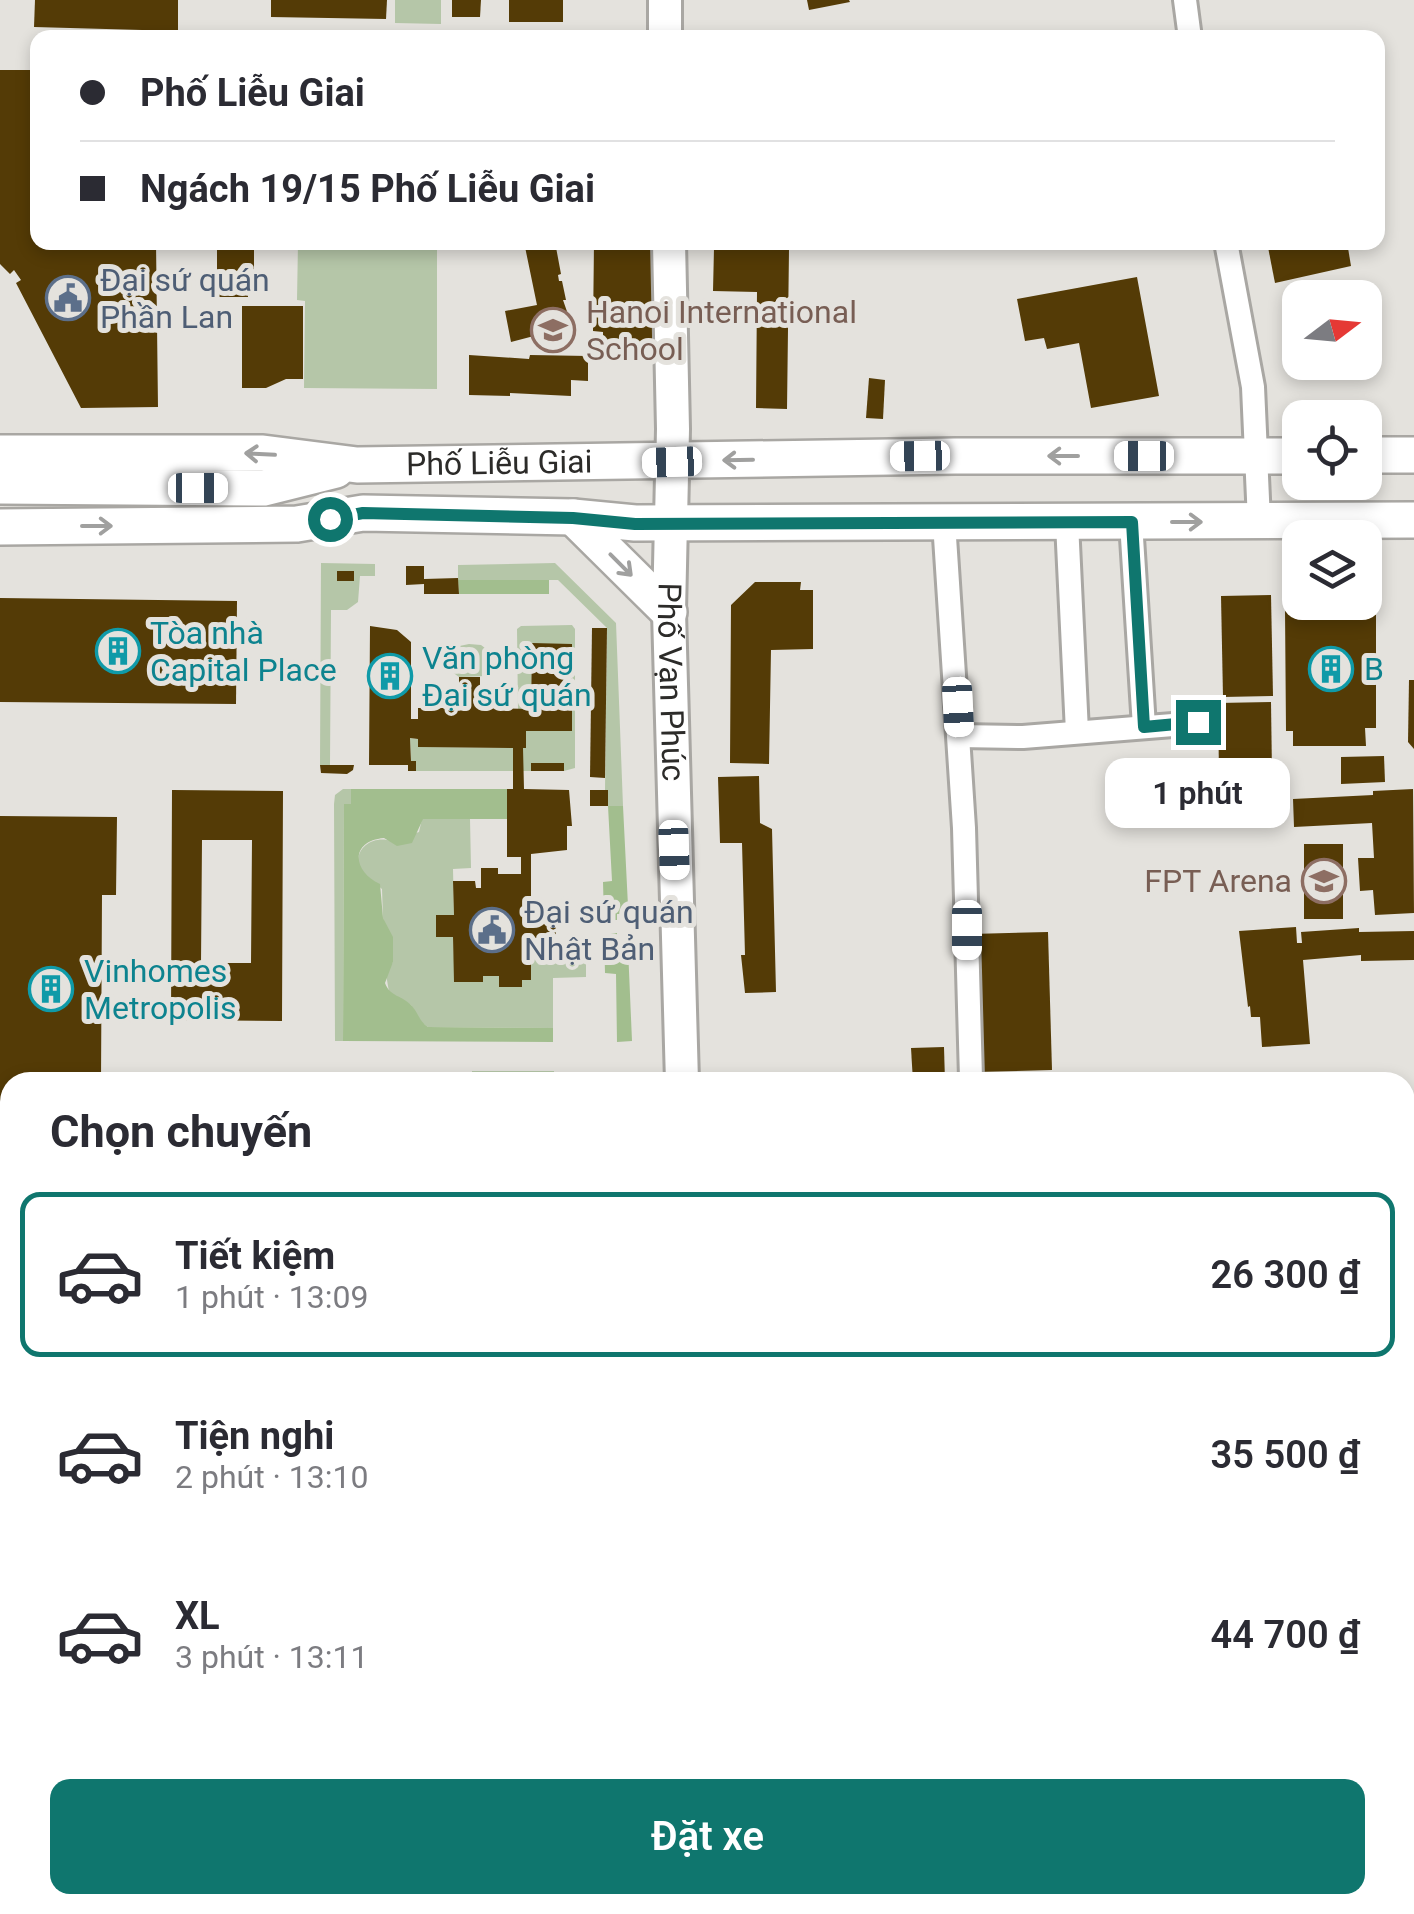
<!DOCTYPE html>
<html lang="vi">
<meta charset="utf-8">
<style>
:root{--surface:#fff;--page:#f2f2f3;--text:#2b2b33;--muted:#7c7c81;--line:#e1e1e2;--accent:#0f766e}
body{margin:0;font-family:Roboto,sans-serif;background:var(--page);color:var(--text);height:100vh;display:flex;flex-direction:column;font-size:38px;white-space:nowrap}
*{box-sizing:border-box;margin:0}
p{font-size:32px;color:var(--muted)}
.icon{flex:none;width:55px;height:55px;fill:none;stroke:currentColor;stroke-width:2;stroke-linecap:round;stroke-linejoin:round}
.map{position:relative;flex:1;overflow:hidden}
.drawer{position:absolute;left:0px;top:1072px;width:1415px;height:842px;display:flex;flex-direction:column;background:var(--surface);border-radius:30px 30px 0 0;box-shadow:0 5px 15px #0003}
.drawer>*{flex:none}
.guide{position:absolute;left:30px;top:30px;width:1355px;height:220px;border-radius:20px;box-shadow:0 5px 15px #0003;display:grid;align-content:center;height:220px;padding:0 50px;background:var(--surface)}
.needle{width:65px;rotate:74deg}
.controls{position:absolute;left:1282px;top:280px;display:grid;gap:20px}
.controls a{display:grid;place-items:center;width:100px;height:100px;border-radius:20px;background:var(--surface);box-shadow:0 5px 15px #0003;font-size:50px}
.end{position:absolute;width:45px;height:45px;margin:-22px;border:12px solid #0f766e;background:#fff;box-shadow:0 0 0 5px #fff}
.from{border-radius:50%}
.bubble{position:absolute;height:70px;border-radius:20px;background:var(--surface);box-shadow:0 5px 15px #0003;font-size:32px;font-weight:600;line-height:70px;text-align:center}
.car{position:absolute;width:30px;height:60px;margin:-30px -15px;border-radius:12px;box-shadow:0 0 8px 2px #0007;background:linear-gradient(#fff 24%,#345 0 40%,#fff 0 76%,#345 0 86%,#fff 0)}
.guide b{display:flex;align-items:center;gap:35px;height:95px;font-size:38px}
.guide b+b{border-top:2px solid var(--line)}
.guide i{width:25px;height:25px;background:var(--text)}
ul{padding:0;list-style:none}
li{display:flex;align-items:center;gap:30px;height:165px;margin:0 20px 15px;padding:0 30px;border:5px solid transparent;border-radius:20px}
li div{flex:1}
li b{display:block;font-size:38px}
li em{font-style:normal;font-weight:600}
li.current{border-color:var(--accent)}
li>.icon{width:90px;height:90px;stroke-width:1.5}
h2{padding:0 50px;font-size:45px;line-height:120px}
.primary-button{display:flex;gap:20px;margin-top:auto;padding:20px 50px}
.primary-button a{flex:1;height:115px;border-radius:20px;background:var(--accent);color:#fff;font-size:40px;font-weight:600;line-height:115px;text-align:center}
.map>svg:first-child{display:block}
.green{fill:#b5c6a8}
.forest{fill:#a2be8e}
.building{fill:#543b06;fill-rule:evenodd}
.lines{fill:none;stroke-linecap:round;stroke-linejoin:round}
.street-casing{stroke:#a9a7a3;stroke-width:28}
.secondary-casing{stroke:#a9a7a3;stroke-width:38}
.primary-casing{stroke:#a9a7a3;stroke-width:40}
.street{stroke:#fff;stroke-width:22}
.secondary{stroke:#fff;stroke-width:32}
.primary{stroke:#fff;stroke-width:35}
.oneway{stroke:#a0a09f}
.route{stroke:#0f766e;stroke-width:12}
.labels{text-anchor:middle;dominant-baseline:central;stroke-width:10;stroke-linejoin:round;paint-order:stroke}
.service-label{font-size:32px;fill:#4e5e75;stroke:#e4e2dd;text-anchor:start}
.education-label{font-size:32px;fill:#785e54;stroke:#e4e2dd;text-anchor:start}
.street-label{font-size:32px;fill:#2c2b29;stroke:#e4e2dd}
.culture-label{font-size:32px;fill:#0d838f;stroke:#e4e2dd;text-anchor:start}
</style>
<div class="map">
<svg width="1414" height="1914" viewBox="0 0 1414 1914">
<rect width="100%" height="100%" fill="#e4e2dd"/>
<g class="green">
<path d="M395,0H441V24L395,23Z"/>
<path d="M298,243H437V389L304,388L305,301L297,300Z"/>
<path d="M321,563L375,564V576H360L358,602L347,610H331L330,765H320Z"/>
<path d="M555,563L616,623L623,806H608V791L605,790L607,628L558,580H458V565Z"/>
<path d="M572,625L575,629V768L564,771L563,763L531,771H416V761H411L410,738L418,739V747L526,748V731H571L572,644H532L531,709H518L517,629L521,626Z"/>
<path d="M469,644L481,645L494,655L495,667L486,676L459,677L444,666L442,659L450,648Z"/>
<path d="M343,789H351V804L344,805L343,1041H335L334,804L335,795Z"/>
<path d="M422,819H470L471,868L453,869L454,915H436V937H453L455,982H483V976H499V987H521L522,980H531V959H586V977L553,978V1028L428,1027L422,1023L411,1005L389,992L386,974L393,962L383,918L382,889C376,884 367,879 363,873C348,852 372,834 391,841L419,832Z"/>
<path d="M472,1071H554V1082H512L511,1076H472Z"/>
<path d="M451,1076V1082H344V1077Z"/>
</g>
<g class="forest">
<path d="M458,580H549V594H459Z"/>
<path d="M351,789H507V819H423L412,843L397,846L384,838C350,841 352,871 380,884L383,918L393,937V962L385,983C390,997 402,995 412,1006C419,1014 419,1021 428,1027L553,1028V1042L343,1041L344,804H351Z"/>
<path d="M608,806H623L628,906H624V914H617V920H604L603,882L612,881Z"/>
<path d="M604,933H617V940H624V947L628,948L632,1041L617,1042L616,974L605,973Z"/>
</g>
<g class="building">
<path d="M35,0H178V31L34,27Z"/>
<path d="M271,0H387L386,19L271,17Z"/>
<path d="M452,0H481L480,17H452Z"/>
<rect x="509" y="0" width="54" height="22"/>
<path d="M807,0H849L850,2L809,10Z"/>
<path d="M0,70H38V242H156L158,407L81,408L16,283L21,280L14,270L10,274L0,264Z"/>
<path d="M217,242H254V275H248V297H217Z"/>
<path d="M524,242H555L561,274L558,275L559,281H562L566,300H563L572,326L511,342L505,311L537,305Z"/>
<path d="M594,242H653L652,351H603V332L593,331Z"/>
<path d="M755,242H782V249H789L787,409L756,408L757,292L713,291L714,248H755Z"/>
<path d="M1267,242H1347L1351,266L1275,283Z"/>
<path d="M1137,277L1159,396L1091,408L1079,343L1047,349L1044,338L1025,341L1017,299Z"/>
<path d="M242,306H303V379H286L266,388H242Z"/>
<path d="M469,355L529,359L530,355L588,356V381L571,380V396L510,393V396L469,395Z"/>
<path d="M869,378L885,380L883,419L866,418Z"/>
<path d="M406,566H424V579L458,578L459,594H424V584L406,585Z"/>
<rect x="337" y="571" width="17" height="10"/>
<path d="M755,582H801L800,590H813V649L771,650L769,764L730,763L731,605Z"/>
<path d="M1271,595L1273,696L1223,697L1221,596Z"/>
<path d="M0,598L237,601L236,704L0,702Z"/>
<path d="M1285,610H1376V728H1365L1366,746H1293V731H1286Z"/>
<path d="M370,626L397,630L411,642V719H418V708H459V677H480V708L531,709L532,643L572,644V731H526V748H523L524,789L569,790L572,826H567V850L531,854V915H556V938H531V980H522V987H499V976H483V982H454L453,937H436V915H454L453,881H475L476,888H481V868H498V874H521V857H507V789H513V748L418,747V739L410,738L411,761H416V771H408V765H369Z"/>
<path d="M592,628H607L605,778L590,777Z"/>
<path d="M1409,680H1414V749L1408,742Z"/>
<path d="M1271,702L1272,773L1219,774L1218,703Z"/>
<path d="M1384,756L1385,782L1341,784V757Z"/>
<rect x="531" y="763" width="33" height="8"/>
<path d="M320,765H354L353,770L347,774L321,773Z"/>
<path d="M759,776L760,823L772,829L776,992L745,993L741,955H745L742,843H720L718,777Z"/>
<path d="M1413,789L1414,913L1375,915L1373,890L1360,891L1358,858H1374L1372,823L1294,827L1293,799L1373,795V791Z"/>
<path d="M172,790L283,791L282,1021L171,1020ZM202,840H252L251,963H201Z"/>
<rect x="590" y="790" width="18" height="16"/>
<path d="M0,816L117,817L116,895H102L101,1082H10V1189H0Z"/>
<rect x="1304" y="844" width="39" height="75"/>
<path d="M1296,927L1297,943H1302L1301,932L1359,928V932L1414,931V960L1361,961V955L1303,960L1310,1044L1262,1047L1260,1017H1251L1250,1006L1248,1007L1239,931Z"/>
<path d="M1048,932L1052,1070L975,1072L971,934Z"/>
<path d="M944,1047L945,1082H913L911,1048Z"/>
<path d="M570,1072H587L592,1082H560V1077H569Z"/>
<rect x="454" y="1076" width="58" height="6"/>
<path d="M1405,1118L1414,1120V1146L1405,1144Z"/>
<path d="M1405,1236L1414,1237V1256L1405,1254Z"/>
<path d="M1405,1269L1414,1271V1306L1405,1304Z"/>
<path d="M1405,1340L1414,1342V1404L1405,1402Z"/>
<path d="M1414,1681V1706L1405,1709V1684Z"/>
<path d="M1414,1752V1775L1405,1777V1755Z"/>
<path d="M195,1905H244L249,1914H210L207,1907L198,1911Z"/>
<path d="M398,1905H422L426,1914H402Z"/>
<path d="M565,1905H588L593,1914H549Z"/>
<path d="M750,1905H767L771,1914H730Z"/>
<path d="M968,1905H1054L1057,1914H939Z"/>
<path d="M1071,1905H1156L1159,1914H1073Z"/>
<path d="M1198,1905H1245L1247,1914H1200Z"/>
</g>
<g class="lines">
<defs>
<g id="street">
<path d="M1185,0L1190,38"/>
<path d="M1226,242L1253,387L1259,521"/>
<path d="M944,522L964,828L971,1078L968,1082"/>
<path d="M1131,522L1144,727"/>
<path d="M1067,523L1077,732"/>
<path d="M959,736L1023,737L1198,723"/>
<path d="M1405,1423L1414,1424"/>
</g>
<g id="secondary">
<path d="M665,38V0"/>
<path id="s1" d="M669,242L673,429L669,612L682,1082"/>
<path d="M828,1905L832,1914"/>
</g>
<g id="primary">
<path id="s2" d="M0,453H263L357,465L955,456H1300"/>
<path d="M1365,455H1414"/>
<path d="M0,486L264,488L336,470"/>
<path d="M573,517L669,612"/>
<path d="M0,527L297,524L363,513L573,517L635,523L1414,520"/>
<path d="M0,1630L10,1653"/>
<path d="M0,1751L10,1773"/>
<path d="M0,1855L10,1878"/>
<path d="M22,1905L26,1914"/>
<path d="M69,1905L74,1914"/>
<path d="M127,1905L131,1914"/>
</g>
</defs>
<use href="#street" class="street-casing"/>
<use href="#secondary" class="secondary-casing"/>
<use href="#primary" class="primary-casing"/>
<use href="#street" class="street"/>
<use href="#secondary" class="secondary"/>
<use href="#primary" class="primary"/>
</g>
<defs><path id="oneway-shaft" d="M-6 0H5M1.5-3L5.5 0L1.5 3" fill="none" stroke-width="1.6" stroke-linecap="round" stroke-linejoin="round" transform="scale(2.5)"/></defs>
<g class="oneway">
<use href="#oneway-shaft" transform="translate(260 454) rotate(-177)"/>
<use href="#oneway-shaft" transform="translate(1063 456) rotate(-180)"/>
<use href="#oneway-shaft" transform="translate(738 460) rotate(179)"/>
<use href="#oneway-shaft" transform="translate(1187 522)"/>
<use href="#oneway-shaft" transform="translate(97 526)"/>
<use href="#oneway-shaft" transform="translate(621 565) rotate(45)"/>
</g>
<g class="lines">
<path class="route" d="M330,519L363,513L573,518L635,524L1132,522L1144,727L1198,722"/>
</g>
<defs>
<symbol id="civic-ring" viewBox="-11 -11 22 22"><circle r="9.5" fill="#e4e2dd" stroke="#5c6f8a" stroke-width="1.5"/><path d="M-.6-6.5H3V-4.5H.6V-3L4-1V1h2V6H-6V1h2V-1L-.6-3ZM-1.2 2.5V6h2.4V2.5Z" fill="#5c6f8a"/></symbol>
<symbol id="school-ring" viewBox="-11 -11 22 22"><circle r="9.5" fill="#e4e2dd" stroke="#8d6e63" stroke-width="1.5"/><path d="M0-5L7-2L0 1L-7-2ZM-4 1L0 2.5L4 1V4Q0 6-4 4Z" fill="#8d6e63"/></symbol>
<symbol id="building-ring" viewBox="-11 -11 22 22"><circle r="9.5" fill="#e4e2dd" stroke="#0f9aa8" stroke-width="1.5"/><path d="M-4-6H4V6H1V3H-1V6H-4ZM-2.5-4.3h1.7v1.8h-1.7ZM.8-4.3h1.7v1.8H.8ZM-2.5-1h1.7V.8h-1.7ZM.8-1h1.7V.8H.8Z" fill="#0f9aa8"/></symbol>
<symbol id="university-ring" viewBox="-11 -11 22 22"><circle r="9.5" fill="#e4e2dd" stroke="#8d6e63" stroke-width="1.5"/><path d="M0-5L7-2L0 1L-7-2ZM-4 1L0 2.5L4 1V4Q0 6-4 4Z" fill="#8d6e63"/></symbol>
</defs>
<g fill-rule="evenodd">
<use href="#civic-ring" x="43" y="273" width="50" height="50"/>
<use href="#school-ring" x="528" y="305" width="50" height="50"/>
<use href="#building-ring" x="93" y="626" width="50" height="50"/>
<use href="#building-ring" x="1306" y="644" width="50" height="50"/>
<use href="#building-ring" x="365" y="651" width="50" height="50"/>
<use href="#university-ring" x="1299" y="856" width="50" height="50"/>
<use href="#civic-ring" x="467" y="905" width="50" height="50"/>
<use href="#building-ring" x="26" y="964" width="50" height="50"/>
</g>
<g class="labels">
<g class="service-label">
<text x="100" y="280">Đại sứ quán<tspan x="100" dy="37">Phần Lan</tspan></text>
<text x="524" y="912">Đại sứ quán<tspan x="524" dy="37">Nhật Bản</tspan></text>
</g>
<g class="education-label">
<text x="586" y="312">Hanoi International<tspan x="586" dy="37">School</tspan></text>
<text x="1292" y="881" text-anchor="end">FPT Arena</text>
</g>
<g class="street-label">
<text stroke="none"><textPath href="#s2" startOffset="500">Phố Liễu Giai</textPath></text>
<text stroke="none"><textPath href="#s1" startOffset="440">Phố Vạn Phúc</textPath></text>
</g>
<g class="culture-label">
<text x="150" y="633">Tòa nhà<tspan x="150" dy="37">Capital Place</tspan></text>
<text x="422" y="658">Văn phòng<tspan x="422" dy="37">Đại sứ quán</tspan></text>
<text x="1364" y="669">B</text>
<text x="84" y="971">Vinhomes<tspan x="84" dy="37">Metropolis</tspan></text>
</g>
</g>
</svg>
<div class="controls">
<a><svg class="needle" viewBox="-14 -14 28 28"><path d="M0-13l5 13h-10z" fill="#e53935"/><path d="M0 13l5-13h-10z" fill="#7c7c81"/></svg></a>
<a><svg class="icon" aria-label="locate" viewBox="0 0 24 24"><circle cx="12" cy="12" r="6"/><path d="M12 2v4M12 18v4M2 12h4M18 12h4"/></svg></a>
<a><svg class="icon" aria-label="layers" viewBox="0 0 24 24"><path d="M12 4l9 5-9 5-9-5zM3 14l9 5 9-5"/></svg></a>
</div>
<i class="end from" style="left:330px;top:519px"></i>
<i class="end" style="left:1198px;top:722px"></i>
<div class="bubble" style="left:1105px;top:758px;width:185px">1 phút</div>
<i class="car" style="left:920px;top:456px;rotate:269deg"></i>
<i class="car" style="left:1144px;top:456px;rotate:270deg"></i>
<i class="car" style="left:672px;top:462px;rotate:268deg"></i>
<i class="car" style="left:198px;top:488px;rotate:90deg"></i>
<i class="car" style="left:958px;top:707px;rotate:177deg"></i>
<i class="car" style="left:674px;top:850px;rotate:178deg"></i>
<i class="car" style="left:967px;top:930px;rotate:180deg"></i>
<div class="guide">
<b><i class="from"></i>Phố Liễu Giai</b>
<b><i></i>Ngách 19/15 Phố Liễu Giai</b>
</div>
<section class="drawer">
<h2>Chọn chuyến</h2>
<ul>
<li class="current"><svg class="icon" aria-label="car" viewBox="0 0 24 24"><path d="M5 17H2v-5l4-1 3-4h7l3 4 3 1v5h-3M9 17h6M6 11h13"/><circle cx="7" cy="17" r="2"/><circle cx="17" cy="17" r="2"/></svg><div><b>Tiết kiệm</b><p>1 phút · 13:09</p></div><em>26 300 ₫</em></li>
<li><svg class="icon" aria-label="car" viewBox="0 0 24 24"><path d="M5 17H2v-5l4-1 3-4h7l3 4 3 1v5h-3M9 17h6M6 11h13"/><circle cx="7" cy="17" r="2"/><circle cx="17" cy="17" r="2"/></svg><div><b>Tiện nghi</b><p>2 phút · 13:10</p></div><em>35 500 ₫</em></li>
<li><svg class="icon" aria-label="car" viewBox="0 0 24 24"><path d="M5 17H2v-5l4-1 3-4h7l3 4 3 1v5h-3M9 17h6M6 11h13"/><circle cx="7" cy="17" r="2"/><circle cx="17" cy="17" r="2"/></svg><div><b>XL</b><p>3 phút · 13:11</p></div><em>44 700 ₫</em></li>
</ul>
<div class="primary-button"><a>Đặt xe</a></div>
</section>
</div>
